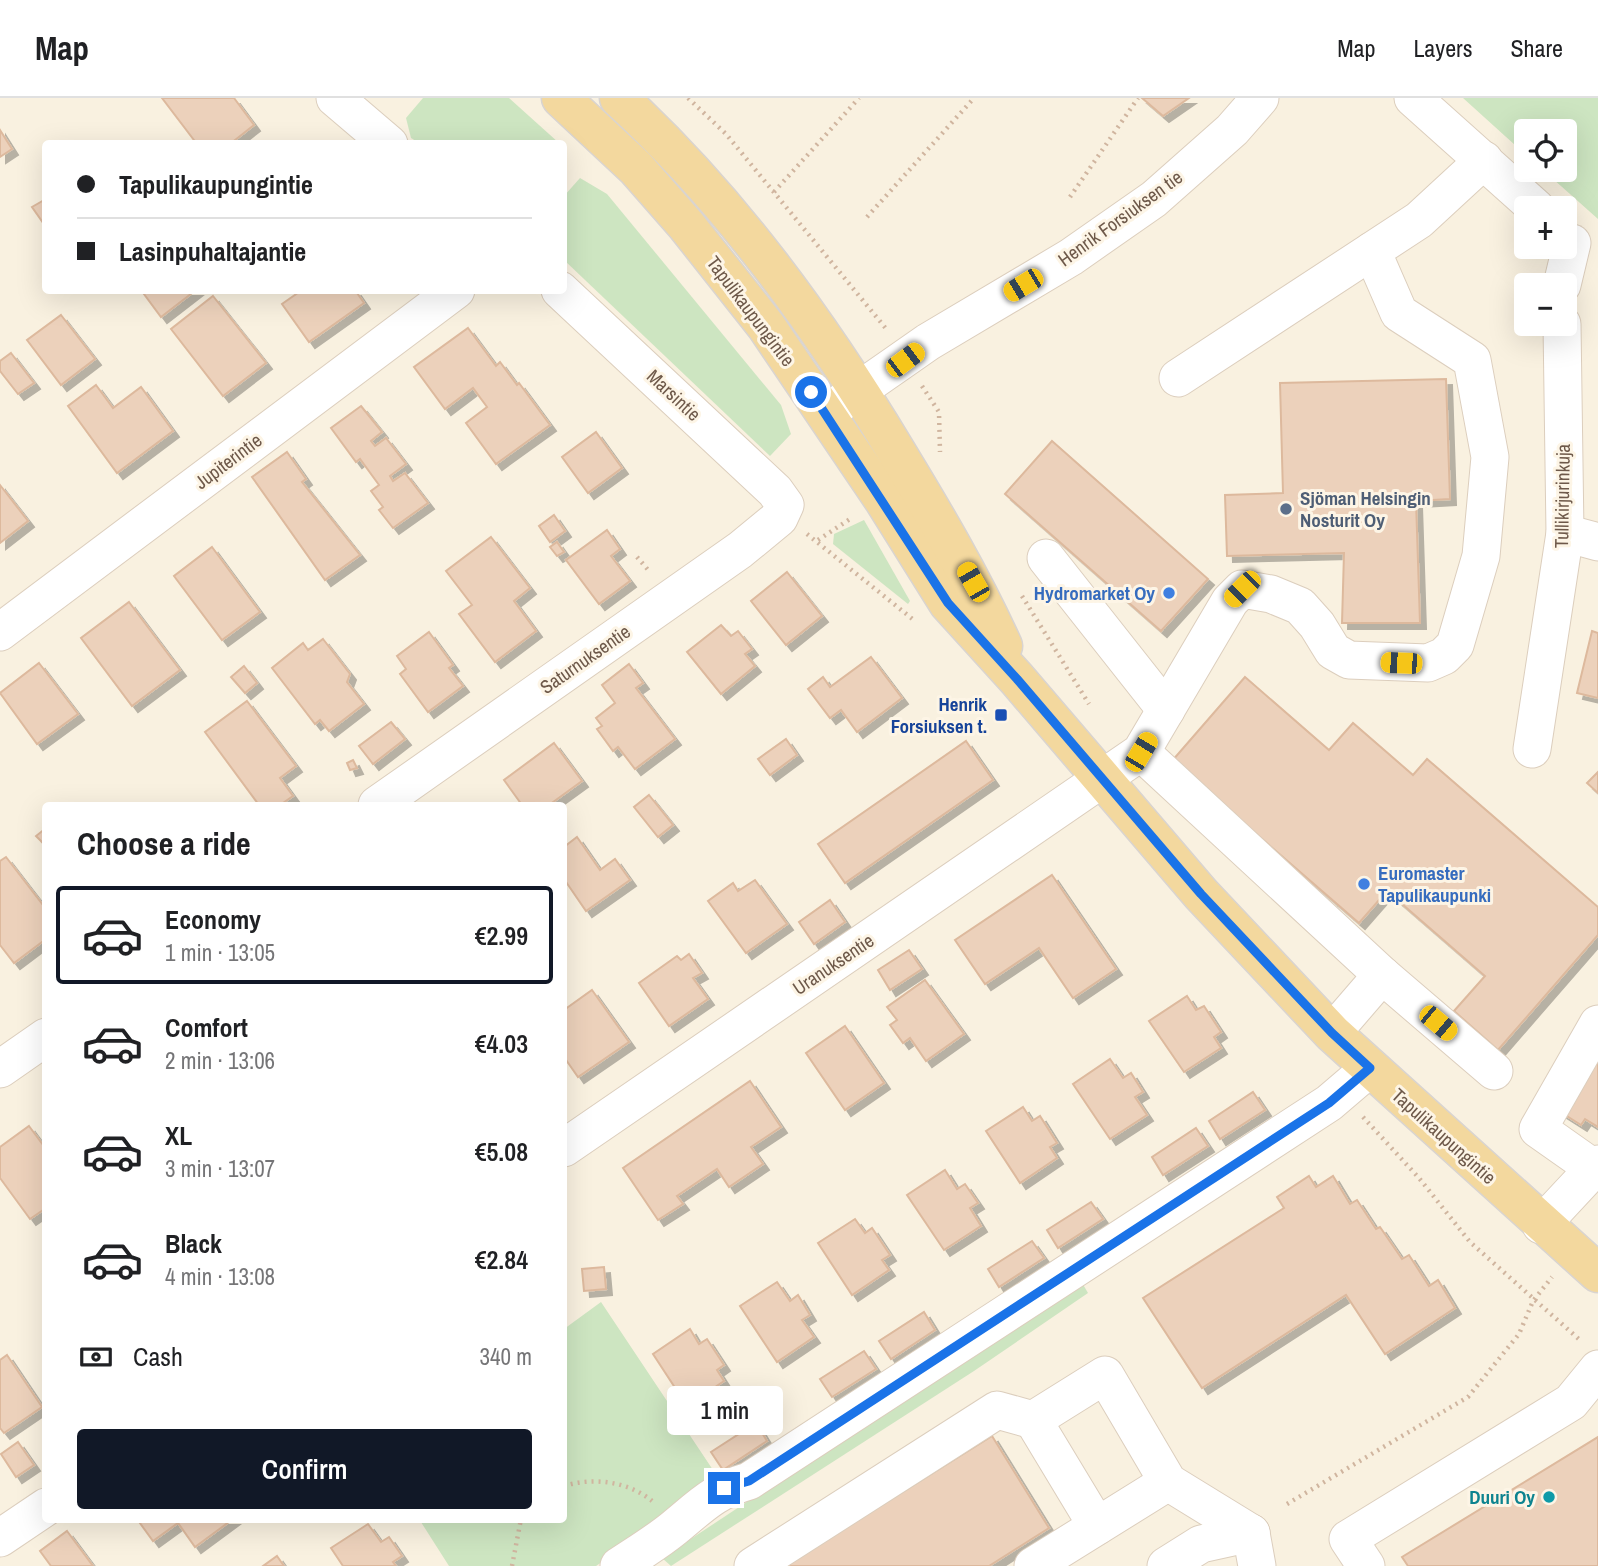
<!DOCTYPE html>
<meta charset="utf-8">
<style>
:root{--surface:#fff;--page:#f2f2f2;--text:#202124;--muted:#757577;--line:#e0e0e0;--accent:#111827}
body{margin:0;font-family:"Archivo Narrow",sans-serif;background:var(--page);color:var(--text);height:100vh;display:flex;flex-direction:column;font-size:26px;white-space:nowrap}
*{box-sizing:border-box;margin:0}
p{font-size:23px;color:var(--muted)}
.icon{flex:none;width:38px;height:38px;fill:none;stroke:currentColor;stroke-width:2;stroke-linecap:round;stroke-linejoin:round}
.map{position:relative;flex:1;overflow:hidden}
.side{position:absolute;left:42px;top:704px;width:525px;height:721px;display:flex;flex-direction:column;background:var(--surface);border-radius:7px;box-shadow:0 7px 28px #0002}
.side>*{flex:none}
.banner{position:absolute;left:42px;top:42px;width:525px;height:154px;border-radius:7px;box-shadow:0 7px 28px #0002;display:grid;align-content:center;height:154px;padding:0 35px;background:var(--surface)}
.tools{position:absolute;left:1514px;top:21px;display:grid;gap:14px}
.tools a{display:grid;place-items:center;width:63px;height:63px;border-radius:7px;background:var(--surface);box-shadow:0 7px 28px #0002;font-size:35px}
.end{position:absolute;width:32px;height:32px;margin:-16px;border:9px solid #1a73e8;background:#fff;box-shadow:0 0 0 4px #fff}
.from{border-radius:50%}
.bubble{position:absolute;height:49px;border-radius:7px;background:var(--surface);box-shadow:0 7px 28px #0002;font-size:23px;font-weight:600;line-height:49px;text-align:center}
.car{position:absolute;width:21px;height:42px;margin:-21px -10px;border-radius:9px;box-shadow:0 0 5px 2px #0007;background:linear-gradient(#f5c518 24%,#345 0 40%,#f5c518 0 76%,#345 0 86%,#f5c518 0)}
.banner b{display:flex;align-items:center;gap:24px;height:66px;font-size:26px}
.banner b+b{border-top:2px solid var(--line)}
.banner i{width:18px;height:18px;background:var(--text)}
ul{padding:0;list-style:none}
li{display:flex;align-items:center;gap:21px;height:98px;margin:0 14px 10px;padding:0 21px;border:4px solid transparent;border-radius:7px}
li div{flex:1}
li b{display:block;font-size:26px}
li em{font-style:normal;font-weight:600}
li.active{border-color:var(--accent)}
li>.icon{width:63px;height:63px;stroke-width:1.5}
h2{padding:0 35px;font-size:32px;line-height:84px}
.pay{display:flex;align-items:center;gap:18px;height:77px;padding:0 35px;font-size:26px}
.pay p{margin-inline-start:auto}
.button{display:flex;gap:14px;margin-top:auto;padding:14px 35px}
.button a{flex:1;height:80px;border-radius:7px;background:var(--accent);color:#fff;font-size:28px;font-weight:600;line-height:80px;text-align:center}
header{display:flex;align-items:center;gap:42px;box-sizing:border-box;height:98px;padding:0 35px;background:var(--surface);border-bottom:2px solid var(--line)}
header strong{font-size:33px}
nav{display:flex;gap:38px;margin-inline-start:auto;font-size:24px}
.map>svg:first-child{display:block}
.green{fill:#cde5c1}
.building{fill:#ecd1bb;stroke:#ddb99d;stroke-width:2;filter:url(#shadow)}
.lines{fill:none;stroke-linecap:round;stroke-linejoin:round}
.minor-casing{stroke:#dccebd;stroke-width:39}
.major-casing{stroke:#d9d4d0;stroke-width:41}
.path{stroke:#d0b59f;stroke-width:4.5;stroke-dasharray:2 5;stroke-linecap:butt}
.minor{stroke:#fff;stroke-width:37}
.major{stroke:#f3d89e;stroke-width:38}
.route{stroke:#1a73e8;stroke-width:9}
.service-dot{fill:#5c6f8a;stroke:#fdf5e6;stroke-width:2.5}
.shop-dot{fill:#3f7fe0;stroke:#fdf5e6;stroke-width:2.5}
.transit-dot{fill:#1a4fb4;stroke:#fdf5e6;stroke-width:2.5}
.culture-dot{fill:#0f9aa8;stroke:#fdf5e6;stroke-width:2.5}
.labels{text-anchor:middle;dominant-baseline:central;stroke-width:6;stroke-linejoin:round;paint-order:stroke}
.street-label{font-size:19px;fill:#6e594a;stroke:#fdf5e6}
.service-label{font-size:19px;font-weight:bold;fill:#4e5e75;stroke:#fdf5e6;text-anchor:start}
.shop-label{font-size:19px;font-weight:bold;fill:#366cbe;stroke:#fdf5e6;text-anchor:end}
.transit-label{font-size:19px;font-weight:bold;fill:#164399;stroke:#fdf5e6;text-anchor:end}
.culture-label{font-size:19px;font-weight:bold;fill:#0d838f;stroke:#fdf5e6;text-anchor:end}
</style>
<header>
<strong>Map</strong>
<nav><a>Map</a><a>Layers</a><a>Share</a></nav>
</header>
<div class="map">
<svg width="1598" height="1468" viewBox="0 0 1598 1468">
<defs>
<filter id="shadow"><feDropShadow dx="6" dy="6" stdDeviation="0" flood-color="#0004"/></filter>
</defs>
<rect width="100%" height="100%" fill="#f9f1e0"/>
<g class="green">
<path d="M423,0H509L559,45H419L411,40L406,20Z"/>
<path d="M1463,0H1598V121L1543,72H1564V33H1526V57Z"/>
<path d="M580,80L607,96L781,307L791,336L770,358L564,162V98Z"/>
<path d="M864,422L910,503L908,506L833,446L834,436Z"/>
<path d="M1081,1183L1088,1195L974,1273L671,1468L662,1460Z"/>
<path d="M601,1204L721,1384L596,1468H449L419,1421H564V1231Z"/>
</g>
<g class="building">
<path d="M162,0H234L254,27L230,46H197Z"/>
<path d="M1142,0H1189L1163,18Z"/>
<path d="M0,32L12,51L0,59Z"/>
<path d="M46,101V129L32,109Z"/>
<path d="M141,192H196L161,219Z"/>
<path d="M302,192H355L364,205L309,244L282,206Z"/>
<path d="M213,198L266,265L223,298L171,231Z"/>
<path d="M61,217L95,261L61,287L27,242Z"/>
<path d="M468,230L496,268L500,264L517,287L519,285L550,327L496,366L466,325L487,309L473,290L445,311L414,269Z"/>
<path d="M11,255L34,285L18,296L0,273V263Z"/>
<path d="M1446,281L1450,401L1416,403L1420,525H1342L1344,455L1227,458L1225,397L1283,395L1280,285Z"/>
<path d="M96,287L113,310L141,289L173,333L117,375L68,308Z"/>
<path d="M361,308L382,334L371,343L375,348L386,340L406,366L390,378L393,383L405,375L428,405L393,430L379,412L383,409L371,393L379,387L360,361L356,364L331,330Z"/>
<path d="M596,334L622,370L588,395L562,359Z"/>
<path d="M1052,343L1208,481L1161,533L1005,396Z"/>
<path d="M287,354L306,381L302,384L360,457L325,482L252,379Z"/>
<path d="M0,387L28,423L0,445Z"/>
<path d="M554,417L565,433L550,444L539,428Z"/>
<path d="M607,432L620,451L611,458L630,483L599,506L566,462Z"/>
<path d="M491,439L530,490L514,503L536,533L495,564L459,516L472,507L446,473Z"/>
<path d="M557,444L564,454L557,458L550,449Z"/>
<path d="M212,449L260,514L222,542L174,478Z"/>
<path d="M787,474L822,518L786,547L751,503Z"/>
<path d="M129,504L180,572L132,608L81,540Z"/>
<path d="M721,527L731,538L738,533L752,551L745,556L755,568L721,596L687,554Z"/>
<path d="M1592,533L1598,535V600L1577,595Z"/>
<path d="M429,534L453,567L449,570L463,588L428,614L400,576L406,571L397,558Z"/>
<path d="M323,541L350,576L347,584L364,606L329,633L320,622L315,626L272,570L303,545L308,552Z"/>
<path d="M871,559L902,600L857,634L841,612L830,620L808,591L823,579L830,589Z"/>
<path d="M39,565L78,616L37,646L0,595Z"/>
<path d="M629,566L643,585L636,590L675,641L635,671L618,649L613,653L597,631L602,628L596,620L615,605L602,587Z"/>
<path d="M244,568L257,585L245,595L231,579Z"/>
<path d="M1245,579L1329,652L1353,625L1413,677L1427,661L1598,809V837L1498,952L1454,913L1485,878L1387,793L1359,825L1172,663Z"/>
<path d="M247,603L296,668L280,680L293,698L280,707H259L205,634Z"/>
<path d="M391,624L405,641L373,666L359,648Z"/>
<path d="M786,641L797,657L770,677L758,661Z"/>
<path d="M966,643L993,682L845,785L818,746Z"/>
<path d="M554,645L582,683L549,707H522L504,682Z"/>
<path d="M353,662L357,670L350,672L347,665Z"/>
<path d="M1598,674V695L1587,685Z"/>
<path d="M649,697L673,727L658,739L634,709Z"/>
<path d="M46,730V748L36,738Z"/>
<path d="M577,739L600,772L615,761L630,782L586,813L564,781V749Z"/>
<path d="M6,759L46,811V841L14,865L0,847V763Z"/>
<path d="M1052,777L1116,871L1073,900L1039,850L985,886L955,842Z"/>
<path d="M755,782L787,826L746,855L708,803L733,785L738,793Z"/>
<path d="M830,802L845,824L814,846L799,824Z"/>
<path d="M909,852L922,871L890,892L878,872Z"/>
<path d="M689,856L702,875L693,880L708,901L669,928L639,885L677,858L681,862Z"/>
<path d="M925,882L964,936L926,963L910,940L903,945L890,927L897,922L887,909Z"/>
<path d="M592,892L629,944L578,979L564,959V912Z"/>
<path d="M1187,898L1196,912L1204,908L1221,934L1214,939L1221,950L1184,974L1149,923Z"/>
<path d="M845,928L884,985L845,1012L806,955Z"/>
<path d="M1598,943V1029L1585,1021L1581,1027L1559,1013Z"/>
<path d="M1110,961L1123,980L1131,975L1143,994L1135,999L1147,1017L1110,1041L1073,986Z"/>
<path d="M750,983L781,1029L751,1049L763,1066L729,1089L717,1071L677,1098L683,1106L658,1122L623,1070Z"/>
<path d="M1253,994L1265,1012L1220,1041L1209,1023Z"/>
<path d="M1023,1009L1032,1023L1040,1018L1057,1045L1050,1049L1057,1060L1020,1085L986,1033Z"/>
<path d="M29,1028L46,1051V1110L30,1121L0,1080V1049Z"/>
<path d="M1196,1030L1208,1048L1163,1077L1152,1059Z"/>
<path d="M945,1072L957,1091L965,1086L978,1105L970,1110L981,1128L944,1152L907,1097Z"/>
<path d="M1309,1078L1316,1089L1333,1078L1350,1106L1357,1102L1376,1131L1380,1129L1402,1161L1409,1157L1429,1188L1438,1182L1455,1210L1385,1256L1346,1197L1202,1290L1143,1200L1284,1110L1277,1099Z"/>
<path d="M1091,1104L1103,1121L1058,1150L1047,1132Z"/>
<path d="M855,1121L865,1135L872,1130L890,1157L882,1162L889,1172L852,1197L818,1145Z"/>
<path d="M1032,1143L1044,1160L999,1189L988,1171Z"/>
<path d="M604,1169L606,1191L584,1193L582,1171Z"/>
<path d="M777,1184L790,1203L798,1197L810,1217L802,1222L814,1239L777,1264L740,1208Z"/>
<path d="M924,1214L935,1232L891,1261L879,1243Z"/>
<path d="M690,1231L699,1246L707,1241L724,1267L717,1272L724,1283L687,1308L653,1256Z"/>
<path d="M864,1253L876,1271L832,1299L820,1281Z"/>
<path d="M7,1257L42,1309L4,1335L0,1330V1262Z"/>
<path d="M756,1325L767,1343L723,1372L711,1354Z"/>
<path d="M992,1338L1049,1430L989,1468H784Z"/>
<path d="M1598,1339V1468H1408L1402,1459Z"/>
<path d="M18,1344L34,1367L16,1379L1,1356Z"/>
<path d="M137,1421H233L195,1449L178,1425L153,1443Z"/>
<path d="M368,1426L381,1444L389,1439L402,1458L393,1464L396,1468H343L331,1450Z"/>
<path d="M67,1433L93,1468H51L40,1453Z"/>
<path d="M277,1458L284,1468H263Z"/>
</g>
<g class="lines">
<defs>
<g id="minor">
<path d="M335,0L389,46"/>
<path d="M1413,0L1536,110"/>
<path d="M1562,187L1572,145"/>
<path d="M1178,280L1419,122L1484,62"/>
<path d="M832,311L928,244L1071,159L1154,101L1232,32L1260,0"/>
<path d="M1565,435L1598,444"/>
<path d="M1046,460L1166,612"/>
<path d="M0,534L456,192"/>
<path d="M1532,651L1565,435L1562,226"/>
<path d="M1141,654L1382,877L1494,973"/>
<path d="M377,707L740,452L779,420L785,407L775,393L560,192"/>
<path d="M1332,935L1382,877"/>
<path d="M0,971L46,939"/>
<path d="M564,1050L1141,654L1230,503L1242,491L1271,496L1300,508L1317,527L1333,553L1349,562L1428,565L1444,558L1455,547L1481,458L1490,359L1472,262L1399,215L1372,153"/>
<path d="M1592,1069L1538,1031L1598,926"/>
<path d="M1541,1127L1598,1066"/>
<path d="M1033,1322L1097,1428"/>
<path d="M1251,1435L1257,1468"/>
<path d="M0,1440L46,1409"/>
<path d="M619,1468C637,1456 657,1444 674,1430C701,1408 714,1393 749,1383L1329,1005L1370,970"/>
<path d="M753,1468L997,1312L1033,1322L1105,1277L1168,1384L1251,1435"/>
<path d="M1033,1468L1168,1384"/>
<path d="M1166,1468L1201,1446L1251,1435"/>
<path d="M1366,1468L1348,1441L1571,1304L1598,1271"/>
</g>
<g id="major">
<path d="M561,0L636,70L686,127L766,228L883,401L948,505L1017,581L1201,796L1332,935L1598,1175"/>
<path d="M619,0C730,102 819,225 896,353C935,417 972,480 1003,548"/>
</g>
</defs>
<use href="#minor" class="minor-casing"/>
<use href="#major" class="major-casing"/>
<g class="path">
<path d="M688,0L726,36L888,233"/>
<path d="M774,94L859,0"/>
<path d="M1070,99L1138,0"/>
<path d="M867,119L974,0"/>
<path d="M922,288L939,314L940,354"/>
<path d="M807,436L915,523"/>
<path d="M818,442L853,419"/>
<path d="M637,459L649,473"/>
<path d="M1022,498L1089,606"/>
<path d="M1363,1019L1419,1080L1470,1144L1581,1243"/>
<path d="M564,1388C592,1379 628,1383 652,1403"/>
<path d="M1287,1406L1468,1299L1519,1236L1533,1203L1552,1179"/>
<path d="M512,1468L521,1421"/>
</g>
<use href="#minor" class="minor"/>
<use href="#major" class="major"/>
</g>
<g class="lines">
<path class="route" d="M724,1390L749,1383L1329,1005L1370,970L1332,935L1201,796L1017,581L948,505L811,294"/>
</g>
<circle class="service-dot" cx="1286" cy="411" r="7"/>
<g class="shop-dot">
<circle cx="1169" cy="495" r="7"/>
<circle cx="1364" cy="786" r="7"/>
</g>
<rect class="transit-dot" x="994" y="610" width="14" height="14" rx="3.5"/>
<circle class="culture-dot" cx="1549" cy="1399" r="7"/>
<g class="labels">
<g class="street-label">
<text transform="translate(1120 120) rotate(-36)">Henrik Forsiuksen tie</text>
<text transform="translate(751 213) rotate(53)">Tapulikaupungintie</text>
<text transform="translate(674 297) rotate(43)">Marsintie</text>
<text transform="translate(228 363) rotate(-37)">Jupiterintie</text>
<text transform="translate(1562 398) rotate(-89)">Tullikirjurinkuja</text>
<text transform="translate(585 561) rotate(-35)">Saturnuksentie</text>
<text transform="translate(833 866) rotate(-34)">Uranuksentie</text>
<text transform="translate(1444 1038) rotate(42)">Tapulikaupungintie</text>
</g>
<g class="service-label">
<text x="1300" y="400">Sjöman Helsingin<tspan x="1300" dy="22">Nosturit Oy</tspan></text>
</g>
<g class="shop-label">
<text x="1155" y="495">Hydromarket Oy</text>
<text x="1378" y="775" text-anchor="start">Euromaster<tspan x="1378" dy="22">Tapulikaupunki</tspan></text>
</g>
<g class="transit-label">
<text x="987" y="606">Henrik<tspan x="987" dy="22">Forsiuksen t.</tspan></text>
</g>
<g class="culture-label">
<text x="1535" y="1399">Duuri Oy</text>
</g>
</g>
</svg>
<div class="tools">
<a><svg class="icon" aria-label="locate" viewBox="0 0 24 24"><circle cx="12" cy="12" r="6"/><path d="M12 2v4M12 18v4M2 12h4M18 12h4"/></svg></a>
<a>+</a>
<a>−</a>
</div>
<i class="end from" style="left:811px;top:294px"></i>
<i class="end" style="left:724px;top:1390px"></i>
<div class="bubble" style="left:667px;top:1288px;width:116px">1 min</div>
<i class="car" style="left:1023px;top:187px;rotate:239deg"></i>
<i class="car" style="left:905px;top:262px;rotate:53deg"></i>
<i class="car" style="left:973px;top:484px;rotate:330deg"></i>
<i class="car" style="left:1242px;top:491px;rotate:225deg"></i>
<i class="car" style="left:1401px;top:565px;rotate:272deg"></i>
<i class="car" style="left:1141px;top:654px;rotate:31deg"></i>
<i class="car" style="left:1438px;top:925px;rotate:130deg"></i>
<div class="banner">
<b><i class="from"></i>Tapulikaupungintie</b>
<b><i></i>Lasinpuhaltajantie</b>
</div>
<section class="side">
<h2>Choose a ride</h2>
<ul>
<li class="active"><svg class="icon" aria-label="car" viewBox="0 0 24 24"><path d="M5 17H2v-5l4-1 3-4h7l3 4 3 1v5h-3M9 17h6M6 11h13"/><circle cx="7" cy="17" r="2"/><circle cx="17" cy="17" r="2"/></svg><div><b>Economy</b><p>1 min · 13:05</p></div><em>€2.99</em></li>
<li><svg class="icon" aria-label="car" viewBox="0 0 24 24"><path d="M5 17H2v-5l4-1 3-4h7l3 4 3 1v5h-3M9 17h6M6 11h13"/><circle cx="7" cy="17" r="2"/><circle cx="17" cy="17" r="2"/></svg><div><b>Comfort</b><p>2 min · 13:06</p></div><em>€4.03</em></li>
<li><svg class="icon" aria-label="car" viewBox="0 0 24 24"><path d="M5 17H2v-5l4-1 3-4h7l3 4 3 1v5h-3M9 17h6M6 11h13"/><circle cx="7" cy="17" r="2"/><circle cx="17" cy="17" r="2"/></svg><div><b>XL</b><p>3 min · 13:07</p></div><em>€5.08</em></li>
<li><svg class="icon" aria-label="car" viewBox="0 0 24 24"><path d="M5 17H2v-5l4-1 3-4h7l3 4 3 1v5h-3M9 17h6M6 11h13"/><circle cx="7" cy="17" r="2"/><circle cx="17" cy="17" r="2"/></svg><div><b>Black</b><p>4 min · 13:08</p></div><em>€2.84</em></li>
</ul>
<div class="pay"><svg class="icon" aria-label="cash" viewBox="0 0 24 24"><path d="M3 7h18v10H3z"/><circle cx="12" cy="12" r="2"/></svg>Cash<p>340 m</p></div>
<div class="button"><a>Confirm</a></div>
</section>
</div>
